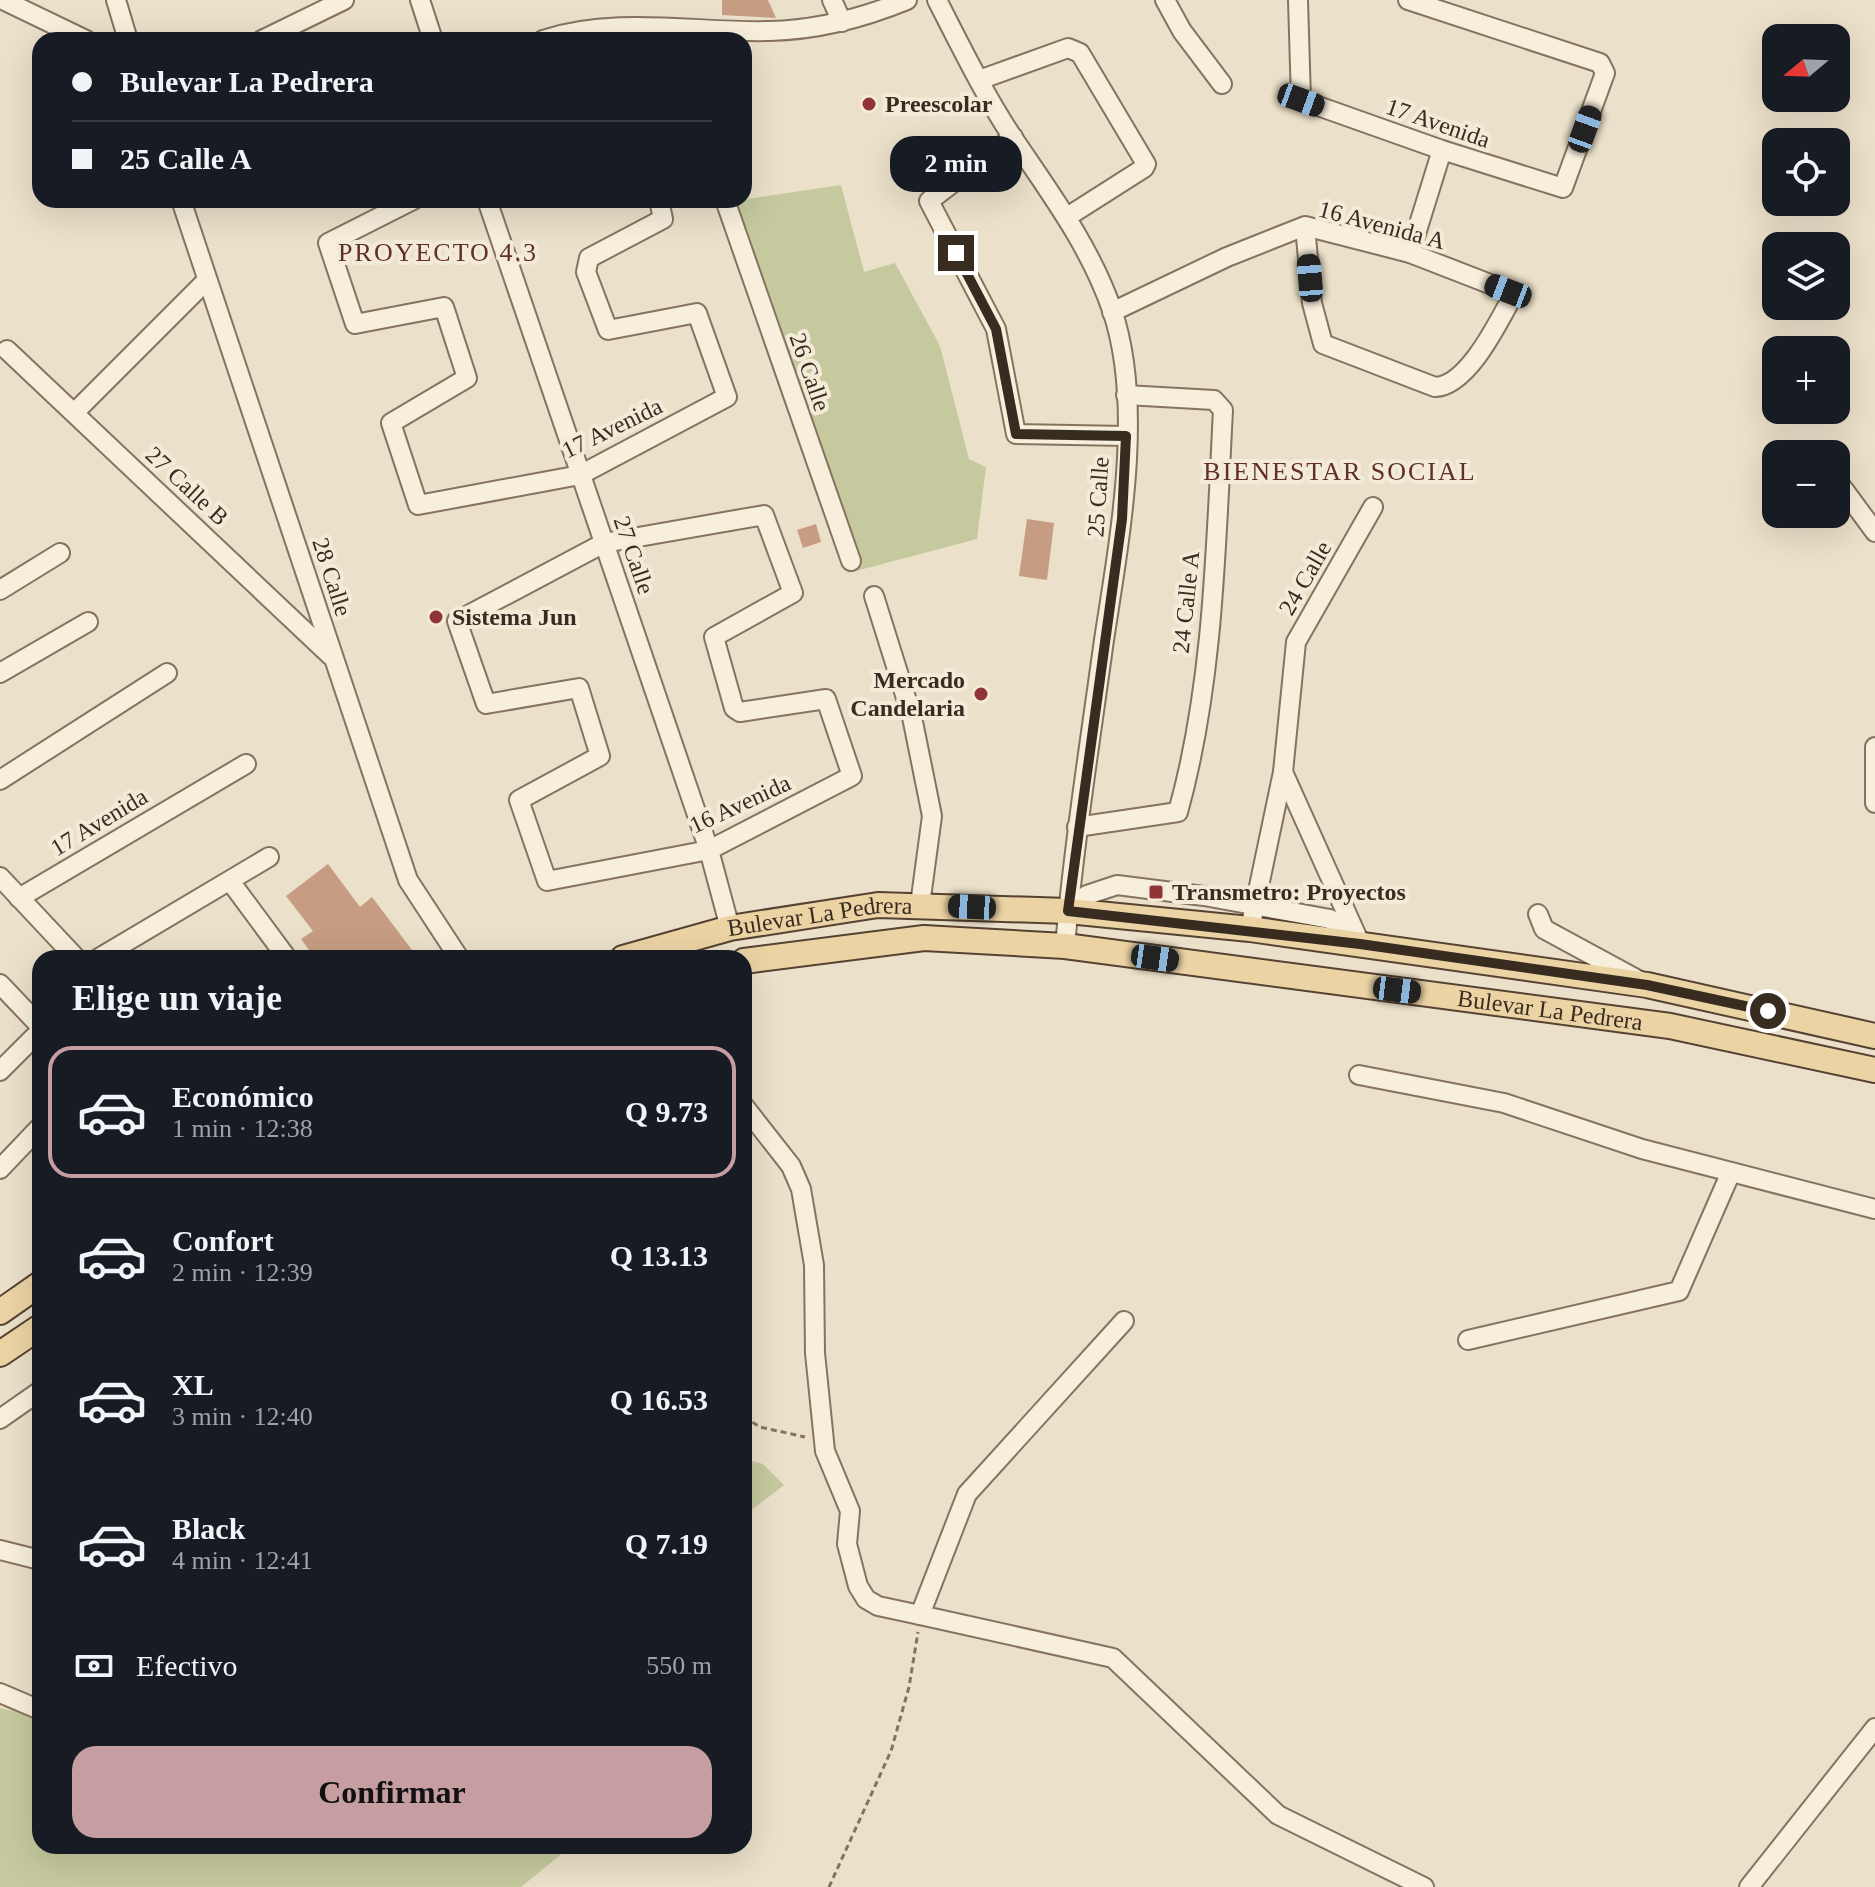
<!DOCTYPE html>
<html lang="es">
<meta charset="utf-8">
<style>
:root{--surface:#171b24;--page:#242831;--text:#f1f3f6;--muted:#9ea1a6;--line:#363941;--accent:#c69da0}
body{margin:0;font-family:"Times New Roman",serif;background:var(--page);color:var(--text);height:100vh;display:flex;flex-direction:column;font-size:30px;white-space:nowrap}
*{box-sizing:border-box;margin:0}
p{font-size:26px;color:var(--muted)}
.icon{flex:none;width:44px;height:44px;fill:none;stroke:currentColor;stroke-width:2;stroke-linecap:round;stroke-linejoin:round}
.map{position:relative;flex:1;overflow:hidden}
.details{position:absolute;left:32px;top:950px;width:720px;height:904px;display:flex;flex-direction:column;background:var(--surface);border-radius:24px;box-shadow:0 8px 32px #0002}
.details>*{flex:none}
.guide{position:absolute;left:32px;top:32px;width:720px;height:176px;border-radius:24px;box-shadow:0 8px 32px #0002;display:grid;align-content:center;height:176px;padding:0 40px;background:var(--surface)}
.needle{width:52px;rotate:251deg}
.fabs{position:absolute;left:1762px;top:24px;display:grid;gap:16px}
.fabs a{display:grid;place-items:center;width:88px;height:88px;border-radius:16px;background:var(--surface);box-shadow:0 8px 32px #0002;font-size:40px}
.end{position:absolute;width:36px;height:36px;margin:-18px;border:10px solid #382c21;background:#fff;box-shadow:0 0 0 4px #fff}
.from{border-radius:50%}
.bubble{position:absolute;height:56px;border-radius:24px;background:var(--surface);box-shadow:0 8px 32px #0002;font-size:26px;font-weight:600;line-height:56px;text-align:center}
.car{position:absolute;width:24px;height:48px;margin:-24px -12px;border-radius:10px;box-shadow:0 0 6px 2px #0007;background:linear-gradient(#222 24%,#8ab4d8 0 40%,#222 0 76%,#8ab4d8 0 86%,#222 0)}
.guide b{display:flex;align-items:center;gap:28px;height:76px;font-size:30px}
.guide b+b{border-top:2px solid var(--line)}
.guide i{width:20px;height:20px;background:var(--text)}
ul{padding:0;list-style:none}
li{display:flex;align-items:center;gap:24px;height:132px;margin:0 16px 12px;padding:0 24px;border:4px solid transparent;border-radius:24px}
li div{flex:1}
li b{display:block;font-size:30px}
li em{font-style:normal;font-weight:600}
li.current{border-color:var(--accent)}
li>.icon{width:72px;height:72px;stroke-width:1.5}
h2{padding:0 40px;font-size:36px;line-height:96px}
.pay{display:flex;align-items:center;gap:20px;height:88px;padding:0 40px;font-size:30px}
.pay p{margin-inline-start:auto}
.action{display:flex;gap:16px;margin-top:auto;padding:16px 40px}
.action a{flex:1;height:92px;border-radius:24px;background:var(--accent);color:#111;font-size:32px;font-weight:600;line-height:92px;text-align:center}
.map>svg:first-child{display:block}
.green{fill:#c5c99d}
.building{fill:#c69d82}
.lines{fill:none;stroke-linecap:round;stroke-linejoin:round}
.minor-casing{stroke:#86735f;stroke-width:22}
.major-casing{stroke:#554232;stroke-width:28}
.path{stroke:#86735f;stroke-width:3;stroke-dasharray:6 4;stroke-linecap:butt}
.minor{stroke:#f7eedc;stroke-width:18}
.major{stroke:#ebd3a4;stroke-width:24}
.route{stroke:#382c21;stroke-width:10}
.poi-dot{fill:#913436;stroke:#f3ebd8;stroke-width:3}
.labels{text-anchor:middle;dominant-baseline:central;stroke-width:8;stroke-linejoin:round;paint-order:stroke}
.poi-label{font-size:24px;font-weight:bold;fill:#382c21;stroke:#f3ebd8;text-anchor:start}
.street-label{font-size:24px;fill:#382c21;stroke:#f3ebd8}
.neighbourhood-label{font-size:26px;letter-spacing:2px;fill:#612f24;stroke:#f3ebd8}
</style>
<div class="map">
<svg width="1875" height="1887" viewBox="0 0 1875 1887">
<rect width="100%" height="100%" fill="#ebe0c9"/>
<g class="green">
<path d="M841,185L864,272L895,263L940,346L969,459L986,467L977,539L848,573L720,203Z"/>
<path d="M744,1459L763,1464L784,1485L744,1516Z"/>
<path d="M0,1708L40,1717V1846L569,1848L521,1887H0Z"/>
</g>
<g class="building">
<path d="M722,0H768L776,18L722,15Z"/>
<path d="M1027,519L1054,523L1047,580L1019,576Z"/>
<path d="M816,524L821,542L803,548L797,530Z"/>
<path d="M328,864L360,907L372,897L418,958H315L301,939L313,931L286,896Z"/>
</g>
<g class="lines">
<defs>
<g id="minor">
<path d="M3,0L86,40"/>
<path d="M116,0L128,40"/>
<path d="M420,0L433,40"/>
<path d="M832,0L842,22"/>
<path d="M937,0C961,47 984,94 1013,138C1050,193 1090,246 1112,310C1145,407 1119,541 1104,640C1090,742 1074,843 1065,946"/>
<path d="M1165,0L1182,31L1222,84"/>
<path d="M1298,0L1301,100L1442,150L1563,188L1605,73L1600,63L1408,0"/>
<path d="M262,40L344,0"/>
<path d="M543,40C615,16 696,33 770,31C818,30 863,18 907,0"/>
<path d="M979,80L1068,48L1080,53L1146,164L1144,168L1067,217"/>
<path d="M1013,137L929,201L996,329L1016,434L1126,436"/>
<path d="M181,200L408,880L459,958"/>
<path d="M413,200L328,243L355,324L444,307L467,378L391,423L418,505L580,475L727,397L697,313L608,330L586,272L589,258L663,219L659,200"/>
<path d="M487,200L709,850L730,928"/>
<path d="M725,200L851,561"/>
<path d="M1410,253L1442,150"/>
<path d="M1112,312L1227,257L1305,226L1410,253L1508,291L1511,299C1497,325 1467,386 1435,387L1323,344L1312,303L1305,226"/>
<path d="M7,350L331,656"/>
<path d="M74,413L207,280"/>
<path d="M1836,479L1875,532"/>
<path d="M764,515L793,593L714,637L734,708L740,712L826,699L852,776L709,850L547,881L519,800L600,756L579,688L486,704L457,621L604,543Z"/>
<path d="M0,590L60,553"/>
<path d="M874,596L912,717L932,816L920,905"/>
<path d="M0,673L88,622"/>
<path d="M1875,747V803"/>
<path d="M1283,772L1359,941"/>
<path d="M0,780L167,673"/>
<path d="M1077,827L1178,812C1214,683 1216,542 1223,410L1214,400L1126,395"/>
<path d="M0,877L76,958"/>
<path d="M230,881L287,958"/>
<path d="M19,898L246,764"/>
<path d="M1068,911L1087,895L1117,885L1204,896L1330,919L1360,944"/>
<path d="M1538,914L1544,929L1638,980"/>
<path d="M1250,929L1283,772L1296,642L1373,507"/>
<path d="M99,958L269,857"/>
<path d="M0,984L40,1026"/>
<path d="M0,1071L40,1031"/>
<path d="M1359,1075L1504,1103L1642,1149L1875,1209"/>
<path d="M744,1106L791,1166L801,1189L814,1265L815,1353L825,1451L850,1511L847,1544L858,1586L866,1599L878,1606L920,1615"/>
<path d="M0,1169L40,1127"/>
<path d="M1124,1321L967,1494L920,1615L1113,1658L1278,1815L1424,1887"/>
<path d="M1468,1340L1679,1291L1731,1172"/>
<path d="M0,1419L40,1391"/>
<path d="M0,1550L40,1560"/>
<path d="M0,1693L40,1710"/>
<path d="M1749,1887L1875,1728"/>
</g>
<g id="major">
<path id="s1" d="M623,958L730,928L878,905L1068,911L1250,929L1647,985L1875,1036"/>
<path id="s2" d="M744,961L924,938L1065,946L1670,1026L1875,1070"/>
<path d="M0,1312L40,1284"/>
<path d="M0,1354L40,1327"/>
</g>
</defs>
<use href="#minor" class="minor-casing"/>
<use href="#major" class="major-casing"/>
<g class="path">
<path d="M744,1417L760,1427L805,1437"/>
<path d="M829,1887L891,1751L909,1687L918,1632"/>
</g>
<use href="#minor" class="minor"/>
<use href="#major" class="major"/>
</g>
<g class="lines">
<path class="route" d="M956,253L996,329L1016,434L1126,436L1122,519L1068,911L1360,944L1647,985L1768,1011"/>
</g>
<g class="poi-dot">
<circle cx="869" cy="104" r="8"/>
<circle cx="436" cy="617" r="8"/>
<circle cx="981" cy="694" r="8"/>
<rect x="1148" y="884" width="16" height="16" rx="4"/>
</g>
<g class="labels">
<g class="poi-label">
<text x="885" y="104">Preescolar</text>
<text x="452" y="617">Sistema Jun</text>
<text x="965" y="680" text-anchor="end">Mercado<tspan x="965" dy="28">Candelaria</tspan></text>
<text x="1172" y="892">Transmetro: Proyectos</text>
</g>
<g class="street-label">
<text transform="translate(1438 123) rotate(19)">17 Avenida</text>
<text transform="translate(1382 225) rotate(15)">16 Avenida A</text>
<text transform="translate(810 372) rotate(71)">26 Calle</text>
<text transform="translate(612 428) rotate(-26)">17 Avenida</text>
<text transform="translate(187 486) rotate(43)">27 Calle B</text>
<text transform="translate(1098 497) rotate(-86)">25 Calle</text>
<text transform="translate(634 555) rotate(71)">27 Calle</text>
<text transform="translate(332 577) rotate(72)">28 Calle</text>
<text transform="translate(1305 578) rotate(-60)">24 Calle</text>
<text transform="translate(1186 602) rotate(-84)">24 Calle A</text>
<text transform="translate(740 804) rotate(-25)">16 Avenida</text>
<text transform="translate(99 822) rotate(-31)">17 Avenida</text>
<text stroke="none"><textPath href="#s1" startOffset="202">Bulevar La Pedrera</textPath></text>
<text stroke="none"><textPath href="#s2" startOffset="812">Bulevar La Pedrera</textPath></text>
</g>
<g class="neighbourhood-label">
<text x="438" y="252">PROYECTO 4.3</text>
<text x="1340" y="471">BIENESTAR SOCIAL</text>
</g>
</g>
</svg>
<div class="fabs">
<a><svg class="needle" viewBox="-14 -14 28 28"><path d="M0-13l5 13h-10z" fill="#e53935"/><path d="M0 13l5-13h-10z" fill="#9ea1a6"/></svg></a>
<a><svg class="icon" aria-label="locate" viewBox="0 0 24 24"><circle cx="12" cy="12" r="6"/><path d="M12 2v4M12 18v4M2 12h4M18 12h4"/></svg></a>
<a><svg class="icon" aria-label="layers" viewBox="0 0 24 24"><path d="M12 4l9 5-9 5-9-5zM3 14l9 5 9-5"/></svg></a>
<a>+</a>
<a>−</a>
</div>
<i class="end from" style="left:1768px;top:1011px"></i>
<i class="end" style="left:956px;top:253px"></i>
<div class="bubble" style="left:890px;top:136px;width:132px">2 min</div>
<i class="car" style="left:1301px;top:100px;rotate:110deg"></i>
<i class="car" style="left:1585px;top:129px;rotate:20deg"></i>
<i class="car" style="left:1310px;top:278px;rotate:355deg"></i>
<i class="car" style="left:1508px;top:291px;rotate:291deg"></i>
<i class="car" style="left:972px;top:907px;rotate:273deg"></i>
<i class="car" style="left:1155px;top:958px;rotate:98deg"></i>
<i class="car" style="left:1397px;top:990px;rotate:97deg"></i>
<div class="guide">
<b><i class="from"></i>Bulevar La Pedrera</b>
<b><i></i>25 Calle A</b>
</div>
<section class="details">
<h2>Elige un viaje</h2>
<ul>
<li class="current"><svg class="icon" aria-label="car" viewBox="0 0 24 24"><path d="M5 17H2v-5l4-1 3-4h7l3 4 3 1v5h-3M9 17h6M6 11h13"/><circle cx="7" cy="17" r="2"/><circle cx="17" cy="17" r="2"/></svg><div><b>Económico</b><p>1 min · 12:38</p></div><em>Q 9.73</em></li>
<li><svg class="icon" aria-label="car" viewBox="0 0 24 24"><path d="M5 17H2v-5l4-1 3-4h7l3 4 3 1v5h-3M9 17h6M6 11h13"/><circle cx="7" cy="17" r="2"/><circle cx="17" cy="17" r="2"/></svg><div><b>Confort</b><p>2 min · 12:39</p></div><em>Q 13.13</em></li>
<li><svg class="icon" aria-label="car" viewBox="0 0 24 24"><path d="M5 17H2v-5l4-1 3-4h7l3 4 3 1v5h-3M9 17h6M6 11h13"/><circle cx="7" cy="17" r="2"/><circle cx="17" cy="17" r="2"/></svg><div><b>XL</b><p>3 min · 12:40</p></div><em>Q 16.53</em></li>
<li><svg class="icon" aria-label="car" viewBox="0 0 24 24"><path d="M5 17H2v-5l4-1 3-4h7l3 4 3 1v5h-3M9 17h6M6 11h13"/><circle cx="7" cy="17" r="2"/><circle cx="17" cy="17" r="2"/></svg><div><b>Black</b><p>4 min · 12:41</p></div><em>Q 7.19</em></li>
</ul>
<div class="pay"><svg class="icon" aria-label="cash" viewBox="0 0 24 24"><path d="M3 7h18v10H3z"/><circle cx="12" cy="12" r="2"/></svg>Efectivo<p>550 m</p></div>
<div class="action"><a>Confirmar</a></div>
</section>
</div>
